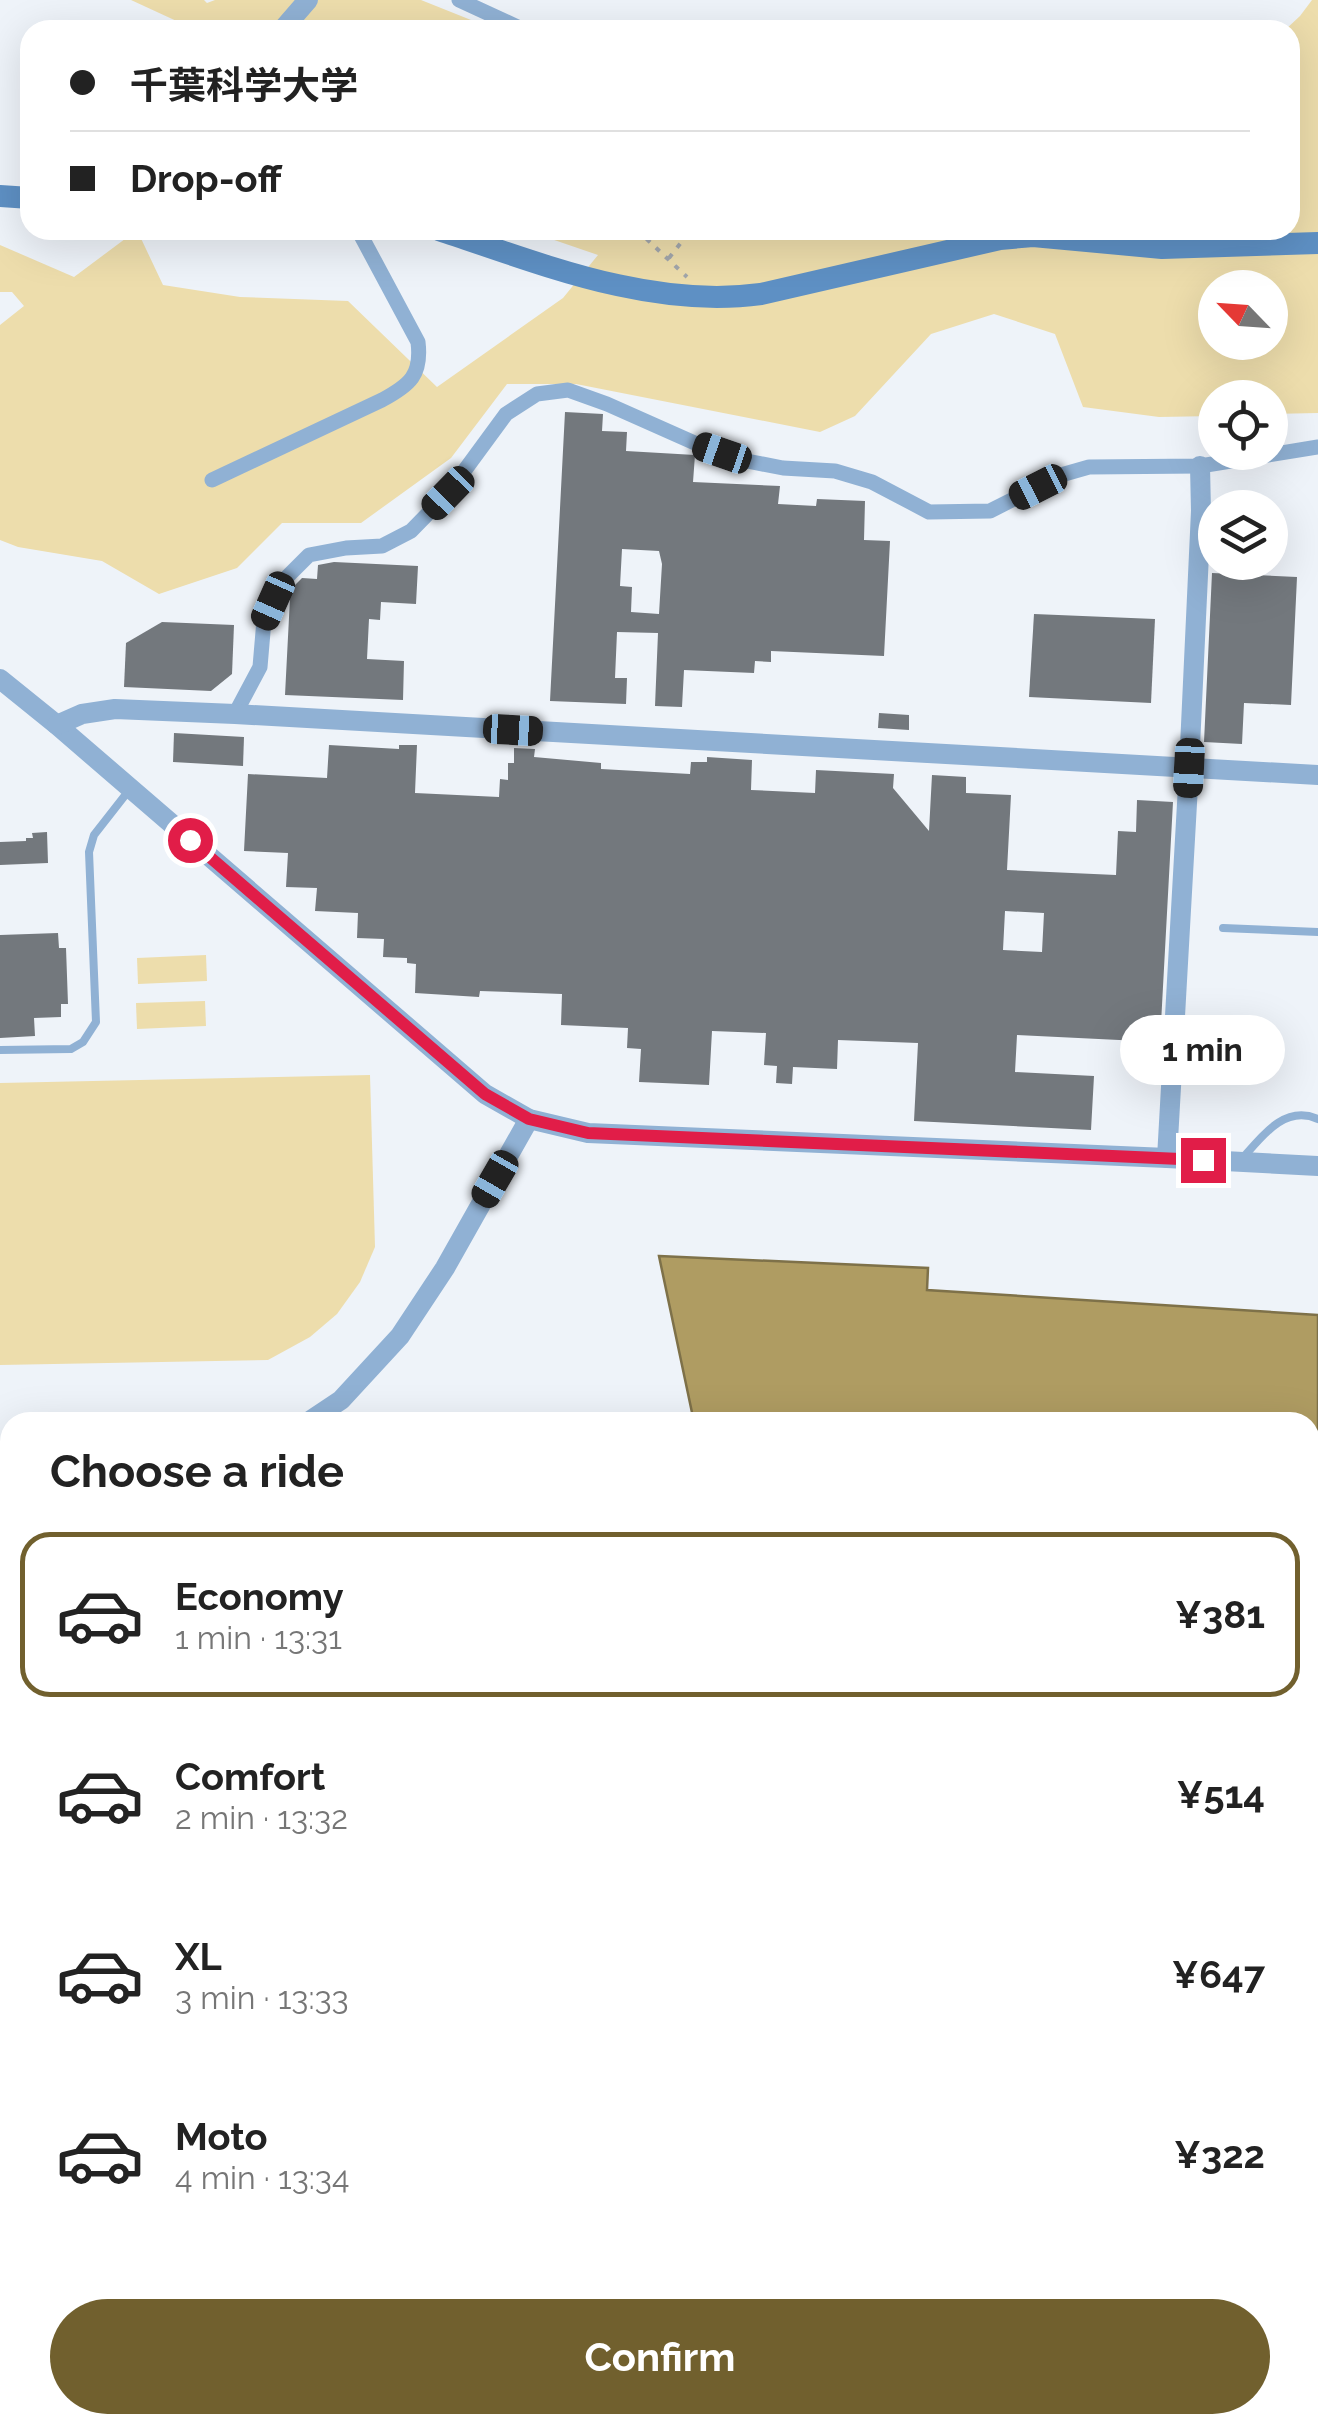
<!DOCTYPE html>
<meta charset="utf-8">
<style>
:root{--surface:#fff;--page:#f6f6f6;--text:#222;--muted:#767676;--line:#e0e0e0;--accent:#71602e}
body{margin:0;font-family:Raleway,"Noto Sans JP",sans-serif;background:var(--page);color:var(--text);height:100vh;display:flex;flex-direction:column;font-size:38px;white-space:nowrap}
*{box-sizing:border-box;margin:0}
p{font-size:32px;color:var(--muted)}
.icon{flex:none;width:55px;height:55px;fill:none;stroke:currentColor;stroke-width:2;stroke-linecap:round;stroke-linejoin:round}
.map{position:relative;flex:1;overflow:hidden}
.drawer{position:absolute;left:0px;top:1412px;width:1320px;height:1022px;display:flex;flex-direction:column;background:var(--surface);border-radius:30px 30px 0 0;box-shadow:0 10px 40px #0002}
.drawer>*{flex:none}
.hud{position:absolute;left:20px;top:20px;width:1280px;height:220px;border-radius:30px;box-shadow:0 10px 40px #0002;display:grid;align-content:center;height:220px;padding:0 50px;background:var(--surface)}
.needle{width:65px;rotate:295deg}
.fabs{position:absolute;left:1198px;top:270px;display:grid;gap:20px}
.fabs a{display:grid;place-items:center;width:90px;height:90px;border-radius:50%;background:var(--surface);box-shadow:0 10px 40px #0002;font-size:50px}
.end{position:absolute;width:45px;height:45px;margin:-22px;border:12px solid #e11d48;background:#fff;box-shadow:0 0 0 5px #fff}
.from{border-radius:50%}
.bubble{position:absolute;height:70px;border-radius:35px;background:var(--surface);box-shadow:0 10px 40px #0002;font-size:32px;font-weight:700;line-height:70px;text-align:center}
.car{position:absolute;width:30px;height:60px;margin:-30px -15px;border-radius:12px;box-shadow:0 0 8px 2px #0007;background:linear-gradient(#222 24%,#8ab4d8 0 40%,#222 0 76%,#8ab4d8 0 86%,#222 0)}
.hud b{display:flex;align-items:center;gap:35px;height:95px;font-size:38px}
.hud b+b{border-top:2px solid var(--line)}
.hud i{width:25px;height:25px;background:var(--text)}
ul{padding:0;list-style:none}
li{display:flex;align-items:center;gap:30px;height:165px;margin:0 20px 15px;padding:0 30px;border:5px solid transparent;border-radius:30px}
li div{flex:1}
li b{display:block;font-size:38px}
li em{font-style:normal;font-weight:700}
li.on{border-color:var(--accent)}
li>.icon{width:90px;height:90px;stroke-width:1.5}
h2{padding:0 50px;font-size:45px;line-height:120px}
.action{display:flex;gap:20px;margin-top:auto;padding:20px 50px}
.action a{flex:1;height:115px;border-radius:60px;background:var(--accent);color:#fff;font-size:40px;font-weight:700;line-height:115px;text-align:center}
.map>svg:first-child{display:block}
.green{fill:#edddac;fill-rule:evenodd}
.water{fill:#af9c62;stroke:#7e7149;stroke-width:2.5}
.building{fill:#73787d;fill-rule:evenodd}
.lines{fill:none;stroke-linecap:round;stroke-linejoin:round}
.path{stroke:#a2a6ab;stroke-width:4;stroke-dasharray:5 8;stroke-linecap:butt}
.service{stroke:#90b1d4;stroke-width:8}
.minor{stroke:#90b1d4;stroke-width:15}
.tertiary{stroke:#90b1d4;stroke-width:20}
.secondary{stroke:#5e90c4;stroke-width:22}
.route{stroke:#e11d48;stroke-width:12}
</style>
<div class="map">
<svg width="1318" height="2433" viewBox="0 0 1318 2433">
<rect width="100%" height="100%" fill="#eef3f9"/>
<g class="green">
<path d="M131,0H204L207,3L215,0H421L496,30H196Z"/>
<path d="M1312,0H1318V413L1270,414V398H1215V416L1159,417L1083,407L1055,334L994,314L931,334L855,416L820,432L576,384H507L451,458L361,523H282L237,568L159,594L102,561L18,547L0,540V325L24,306L12,292H0V245L74,277L137,230L163,285L240,297L348,301L437,387L563,298L598,255L525,230H1290V30H1285L1300,16ZM1215,288H1270V342H1215Z"/>
<path d="M206,955L207,981L138,984L137,958Z"/>
<path d="M205,1001L206,1026L137,1029L136,1003Z"/>
<path d="M370,1075L375,1247L360,1282L337,1314L310,1337L268,1360L0,1365V1083Z"/>
<path d="M0,1753H10V2004L0,2005Z"/>
</g>
<g class="water">
<path d="M659,1256L928,1268L927,1290L1318,1315V2433H934L935,2425H1310V1422H694Z"/>
<path d="M0,2009H10V2425H618L624,2433H0Z"/>
</g>
<g class="building">
<path d="M565,412L603,414L602,431L627,432L626,451L695,455L693,482L780,486L778,504L816,506L817,499L865,501L864,540L890,541L884,656L771,651V662L755,661L754,673L684,670L682,707L655,706L658,633L617,632L615,678H627L626,704L550,701ZM622,549L659,551L662,564L659,614L631,612L632,587L620,586Z"/>
<path d="M334,562L418,566L416,604L381,602L380,620L369,619L367,659L404,661L403,700L285,695L290,598H287L292,588L302,578L317,579L318,565Z"/>
<path d="M1212,573L1297,577L1291,705L1244,703L1242,744L1204,742Z"/>
<path d="M1034,614L1155,619L1151,703L1029,697Z"/>
<path d="M162,622L234,625L232,674L211,691L124,687L126,643Z"/>
<path d="M879,713L909,715V730L878,728Z"/>
<path d="M174,733L244,737L243,766L173,762Z"/>
<path d="M329,745L399,749V745H417L415,793L499,797L500,779L508,780V763H514V748L535,749L534,757L601,763V769L690,774L691,762H707V757L752,760L751,790L815,793L816,770L894,774L893,788L929,831L932,775L966,777V793L1011,795L1007,870L1116,875L1118,831L1136,832L1137,800L1173,802L1160,1042L1017,1035L1015,1072L1094,1076L1091,1130L914,1121L918,1043L838,1040L837,1069L793,1067L792,1084L776,1083L777,1066L764,1065L766,1033L712,1031L709,1085L639,1082L641,1049L627,1048L628,1028L561,1025L562,994L480,991L479,997L415,993L416,964L407,963V958L383,957L384,939L357,938L358,913L315,911L317,888L286,887L288,853L244,851L248,774L327,778ZM1005,911L1044,913L1042,952L1003,950Z"/>
<path d="M47,832L48,863L0,865V842L26,841V838H33L32,833Z"/>
<path d="M58,933L59,948H66L68,1004H61V1017L34,1018L35,1036L0,1038V935Z"/>
</g>
<g class="lines">
<g class="path">
<path d="M637,230L687,277"/>
<path d="M669,258L691,230"/>
<path d="M10,1764H7L8,1821H10"/>
<path d="M0,1987L10,1986"/>
<path d="M0,1995L10,1994"/>
</g>
<g class="service">
<path d="M1223,928L1318,932"/>
<path d="M0,1050L71,1049L83,1042L96,1022L89,852L94,835L130,789"/>
<path d="M1242,1159C1262,1136 1285,1104 1318,1119"/>
</g>
<g class="minor">
<path d="M459,0L524,30"/>
<path d="M212,480L382,400C410,385 422,375 418,342L358,230"/>
<path d="M235,714L260,667L264,620L283,581L309,555L346,548L382,546L411,531L448,493L506,414L537,394L568,390L607,404L697,444L747,461L783,468L835,471L872,482L929,512L990,511L1061,475L1089,467L1200,466L1318,447"/>
</g>
<g class="tertiary">
<path d="M282,30L308,0"/>
<path d="M0,679L57,725L485,1094L529,1119L588,1133L1167,1158L1318,1166"/>
<path d="M57,725L82,714L115,709L235,714L1318,775"/>
<path d="M1167,1158L1189,768L1201,511L1200,466"/>
<path d="M308,1422L341,1400L400,1336L445,1268L529,1119"/>
<path d="M0,1501H10"/>
<path d="M0,1739H10"/>
</g>
<g class="secondary">
<path d="M0,196L30,198"/>
<path d="M439,230C542,264 651,309 761,294L1000,239L1033,236L1162,248L1318,243"/>
</g>
</g>
<g class="lines">
<path class="route" d="M190,840L485,1094L529,1119L588,1133L1203,1160"/>
</g>
</svg>
<div class="fabs">
<a><svg class="needle" viewBox="-14 -14 28 28"><path d="M0-13l5 13h-10z" fill="#e53935"/><path d="M0 13l5-13h-10z" fill="#767676"/></svg></a>
<a><svg class="icon" aria-label="locate" viewBox="0 0 24 24"><circle cx="12" cy="12" r="6"/><path d="M12 2v4M12 18v4M2 12h4M18 12h4"/></svg></a>
<a><svg class="icon" aria-label="layers" viewBox="0 0 24 24"><path d="M12 4l9 5-9 5-9-5zM3 14l9 5 9-5"/></svg></a>
</div>
<i class="end from" style="left:190px;top:840px"></i>
<i class="end" style="left:1203px;top:1160px"></i>
<div class="bubble" style="left:1120px;top:1015px;width:165px">1 min</div>
<i class="car" style="left:722px;top:453px;rotate:289deg"></i>
<i class="car" style="left:1038px;top:487px;rotate:243deg"></i>
<i class="car" style="left:448px;top:493px;rotate:224deg"></i>
<i class="car" style="left:273px;top:601px;rotate:204deg"></i>
<i class="car" style="left:513px;top:730px;rotate:93deg"></i>
<i class="car" style="left:1189px;top:768px;rotate:183deg"></i>
<i class="car" style="left:495px;top:1179px;rotate:210deg"></i>
<div class="hud">
<b><i class="from"></i>千葉科学大学</b>
<b><i></i>Drop-off</b>
</div>
<section class="drawer">
<h2>Choose a ride</h2>
<ul>
<li class="on"><svg class="icon" aria-label="car" viewBox="0 0 24 24"><path d="M5 17H2v-5l4-1 3-4h7l3 4 3 1v5h-3M9 17h6M6 11h13"/><circle cx="7" cy="17" r="2"/><circle cx="17" cy="17" r="2"/></svg><div><b>Economy</b><p>1 min · 13:31</p></div><em>¥381</em></li>
<li><svg class="icon" aria-label="car" viewBox="0 0 24 24"><path d="M5 17H2v-5l4-1 3-4h7l3 4 3 1v5h-3M9 17h6M6 11h13"/><circle cx="7" cy="17" r="2"/><circle cx="17" cy="17" r="2"/></svg><div><b>Comfort</b><p>2 min · 13:32</p></div><em>¥514</em></li>
<li><svg class="icon" aria-label="car" viewBox="0 0 24 24"><path d="M5 17H2v-5l4-1 3-4h7l3 4 3 1v5h-3M9 17h6M6 11h13"/><circle cx="7" cy="17" r="2"/><circle cx="17" cy="17" r="2"/></svg><div><b>XL</b><p>3 min · 13:33</p></div><em>¥647</em></li>
<li><svg class="icon" aria-label="car" viewBox="0 0 24 24"><path d="M5 17H2v-5l4-1 3-4h7l3 4 3 1v5h-3M9 17h6M6 11h13"/><circle cx="7" cy="17" r="2"/><circle cx="17" cy="17" r="2"/></svg><div><b>Moto</b><p>4 min · 13:34</p></div><em>¥322</em></li>
</ul>
<div class="action"><a>Confirm</a></div>
</section>
</div>
